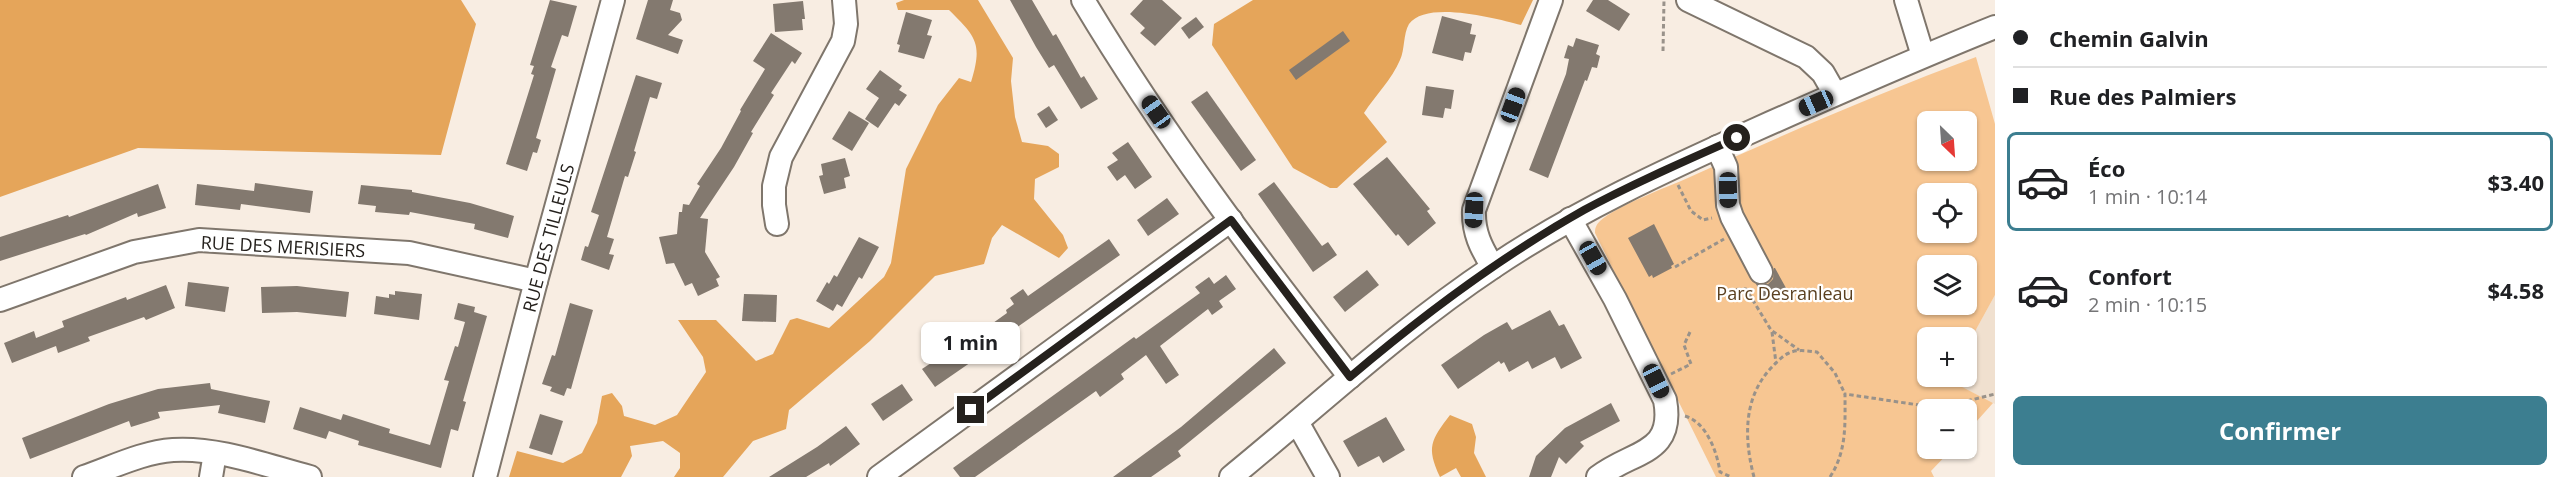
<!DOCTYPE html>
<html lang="fr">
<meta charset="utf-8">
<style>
:root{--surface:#fff;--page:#f6f6f6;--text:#202124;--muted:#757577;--line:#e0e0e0;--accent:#3c7e90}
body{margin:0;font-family:"Open Sans",sans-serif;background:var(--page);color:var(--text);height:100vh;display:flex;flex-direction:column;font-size:22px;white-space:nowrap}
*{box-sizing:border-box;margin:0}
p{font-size:20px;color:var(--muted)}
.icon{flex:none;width:33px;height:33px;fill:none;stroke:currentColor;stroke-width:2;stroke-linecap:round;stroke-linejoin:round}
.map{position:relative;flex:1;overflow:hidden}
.details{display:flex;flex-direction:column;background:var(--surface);width:570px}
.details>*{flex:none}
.banner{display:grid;align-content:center;height:132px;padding:0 18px;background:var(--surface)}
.needle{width:39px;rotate:155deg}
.fabs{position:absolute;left:1917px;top:111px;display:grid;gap:12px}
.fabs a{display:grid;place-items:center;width:60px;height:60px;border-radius:9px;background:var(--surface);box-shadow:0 2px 4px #0004;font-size:30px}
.end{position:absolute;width:27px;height:27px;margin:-14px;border:8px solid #25211d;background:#fff;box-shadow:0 0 0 3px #fff}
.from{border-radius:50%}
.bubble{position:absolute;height:42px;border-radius:9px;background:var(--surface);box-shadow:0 2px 4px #0004;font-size:20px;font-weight:700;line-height:42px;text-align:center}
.car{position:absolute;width:18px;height:36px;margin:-18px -9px;border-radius:8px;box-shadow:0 0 4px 2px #0007;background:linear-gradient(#222 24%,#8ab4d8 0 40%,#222 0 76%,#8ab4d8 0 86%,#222 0)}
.banner b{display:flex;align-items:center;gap:21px;height:57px;font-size:22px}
.banner b+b{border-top:2px solid var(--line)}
.banner i{width:15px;height:15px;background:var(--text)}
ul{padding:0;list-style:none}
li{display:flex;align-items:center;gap:18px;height:99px;margin:0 12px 9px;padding:0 6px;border:3px solid transparent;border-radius:9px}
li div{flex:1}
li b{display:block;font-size:22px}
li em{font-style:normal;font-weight:700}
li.selected{border-color:var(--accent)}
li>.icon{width:54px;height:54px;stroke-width:1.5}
.primary-button{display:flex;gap:12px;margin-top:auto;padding:12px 18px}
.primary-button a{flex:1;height:69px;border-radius:9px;background:var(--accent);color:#fff;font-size:24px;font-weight:700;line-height:69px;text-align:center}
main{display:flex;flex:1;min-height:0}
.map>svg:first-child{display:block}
.built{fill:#f0e0cf}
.green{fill:#f7c692;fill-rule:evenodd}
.forest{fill:#e5a55a}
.building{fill:#83796f}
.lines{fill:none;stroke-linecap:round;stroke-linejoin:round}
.minor-casing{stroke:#7f766c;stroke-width:26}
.path{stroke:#99928a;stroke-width:3;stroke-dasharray:4.5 3;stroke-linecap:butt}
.minor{stroke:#fff;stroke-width:22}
.route{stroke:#25211d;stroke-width:8}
.labels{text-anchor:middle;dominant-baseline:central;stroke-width:4.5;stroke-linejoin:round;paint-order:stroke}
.street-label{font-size:18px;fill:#25211d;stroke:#fff}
.park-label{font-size:18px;fill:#5b4020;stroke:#fff}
</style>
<main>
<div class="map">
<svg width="1995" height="477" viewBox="0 0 1995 477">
<rect width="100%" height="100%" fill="#f8ede2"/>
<path class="built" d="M1995,295V404L1942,377L1966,376L1967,346Z"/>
<path class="green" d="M1976,57L1995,124V295L1967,346L1966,338H1928V376L1943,377L1993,403L1967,432L1966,410H1928V448L1952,449L1931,471L1934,477H1716L1595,233C1595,228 1596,225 1600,221C1616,206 1668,187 1690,177C1785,134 1879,93 1976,57ZM1928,122H1966V160H1928ZM1928,194H1966V232H1928ZM1928,266H1966V304H1928Z"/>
<g class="forest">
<path d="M0,0H461L476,24L441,155L138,148L0,197Z"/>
<path d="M904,0H978L1013,58L1011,81L1015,117L1022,142L1048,146L1059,154V167L1035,179L1034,199L1063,235L1068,248L1059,258L1002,225L992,238L984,264L935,276L870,341L789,410L786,429L753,441L723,477H674L680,468V453L663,441L630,446L632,456L621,477H509L517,451L563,463L582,453L597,423L602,396L612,393L622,406L624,416L655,425L677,415L706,372L703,357L678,320H716L756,361L773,354L790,320L797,318L829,328L884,277L891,263L906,169L938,105L959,78L971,82C983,43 976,37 949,10H898L896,3Z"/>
<path d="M1253,0H1533L1521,25C1495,18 1426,0 1409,24C1403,34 1405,50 1400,60C1392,79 1375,96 1364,113L1387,142L1337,188H1330L1293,168L1212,45L1214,24Z"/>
<path d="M1450,415L1472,424L1476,437L1474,453L1486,477H1461L1456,468L1440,477C1426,447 1431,440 1450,415Z"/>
</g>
<g class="building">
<path d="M550,0L577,6L568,37L562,35L551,67L556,69L536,138L541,140L537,153L533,152L527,171L506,164L534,75L531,74L534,66L530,65Z"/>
<path d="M648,0H673L670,10L680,13L682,20L668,35L683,40L678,54L636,39Z"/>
<path d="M1010,0H1032L1053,36L1056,34L1081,78L1084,76L1098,99L1081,109L1054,65L1049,68L1036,47Z"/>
<path d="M1143,0H1162L1182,18L1155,46L1140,33L1145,28L1130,14Z"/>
<path d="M1593,0H1608L1630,14L1619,31L1586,11Z"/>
<path d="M803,1L805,19H802L803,30L775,32L773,4Z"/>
<path d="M906,12L932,20L927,35L932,36L924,59L898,52L900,45L897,44Z"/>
<path d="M1442,16L1472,24L1470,34L1476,35L1471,53L1465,52L1463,61L1432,53Z"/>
<path d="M1196,17L1204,27L1189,39L1181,28Z"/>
<path d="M1343,31L1350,41L1296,80L1289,70Z"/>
<path d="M771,33L802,53L795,64L792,61L771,93L774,95L751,132L753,133L734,167L700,218L708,219L705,252L720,277L716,279L719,286L698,296L692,283L685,286L674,263L666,264L659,237L677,234L679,212H682L683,204L689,205L700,186L697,184L721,148L741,111L740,110L765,69L753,61Z"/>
<path d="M1576,38L1599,45L1596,54L1600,56L1597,68L1592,67L1587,81L1585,80L1548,178L1529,170L1566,74L1569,59L1564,58L1568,45L1573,47Z"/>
<path d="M880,70L902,86L899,90L907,95L899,106L895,103L878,128L865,119L879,98L866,89Z"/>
<path d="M636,75L662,83L657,99L650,97L634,151L636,152L628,177L625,176L607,237L614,239L609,254L614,255L609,270L581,260L585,246L588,247L599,215L591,212Z"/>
<path d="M1426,86L1454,90L1451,109L1445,108L1443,118L1422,115Z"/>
<path d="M1207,91L1256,160L1241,171L1191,102Z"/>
<path d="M1049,106L1058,120L1046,128L1037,114Z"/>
<path d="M849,111L869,123L852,151L832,139Z"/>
<path d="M1128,142L1152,177L1135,189L1125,175L1117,181L1107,167L1118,160L1112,153Z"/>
<path d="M1387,157L1430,209L1427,211L1436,223L1408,246L1398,234L1396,236L1353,184Z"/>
<path d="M845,158L850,176L844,178L846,188L824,194L819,176L823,175L821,164Z"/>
<path d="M1274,182L1322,246L1328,242L1337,255L1313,272L1258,194Z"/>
<path d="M255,183L313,191L310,213L241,204L240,210L195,205L197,184L254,191Z"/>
<path d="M158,184L166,208L138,217L137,213L86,235L85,234L0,261V237L68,215L69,217Z"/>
<path d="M361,185L412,190V192L470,203L514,216L508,238L474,229L475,224L410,212L409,215L375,212L376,206L358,204Z"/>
<path d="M1167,198L1179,214L1148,236L1137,220Z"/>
<path d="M1654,224L1674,264L1671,266L1672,268L1653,278L1652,275L1649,277L1628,238Z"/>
<path d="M859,237L879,247L862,279L859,277L842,307L837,304L833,311L816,301L827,282L829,284L834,275L837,277Z"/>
<path d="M1109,239L1120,255L1009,333L1001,339L1004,343L979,361L977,358L935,387L922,369L949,351L951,353L1007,313L1006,310L1014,304L1010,298L1023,289L1028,296Z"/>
<path d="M1774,268H1775L1786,288L1764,299L1756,284H1768L1773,279Z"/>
<path d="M1367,270L1379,285L1345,312L1333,297Z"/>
<path d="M1226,275L1236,289L1219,301L1223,307L1212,315L1208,309L1160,346L1179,375L1166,384L1146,355L1121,374L1124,379L1100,397L1096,391L975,477H960L953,468L1134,337L1136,339L1200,293L1195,287L1209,277L1214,284Z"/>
<path d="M188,282L229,287L225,312L185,306Z"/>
<path d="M166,285L175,308L146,320L144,317L88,337L90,341L58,353L56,346L12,363L4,343L34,331L36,338L64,327L62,321L126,297L127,300Z"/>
<path d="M297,286L349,292L346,317L297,312L262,313L261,287Z"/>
<path d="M395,291L422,294L419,320L374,314L376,296L389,298V294L395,295Z"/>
<path d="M744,294L777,295L776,322L742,321Z"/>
<path d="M458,303L475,307L474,312L487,316L463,401L466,402L458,431L451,429L441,468L358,445L359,441L329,431L326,439L293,429L300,407L341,420L343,414L390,429L389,433L430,445L449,381L444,380L455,346L458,347L465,322L454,319Z"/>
<path d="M570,303L593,310L571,389L567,388L564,396L550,391L552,387L542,384L552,355L555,356Z"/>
<path d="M1550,310L1559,326L1564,324L1582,358L1561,369L1555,357L1532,369L1528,361L1509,372L1504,362L1501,364L1499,361L1458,389L1441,365L1484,335L1507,322L1512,330Z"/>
<path d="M1274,348L1286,363L1178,451L1181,456L1151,477H1113L1181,427Z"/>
<path d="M210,383L211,389L270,401L265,423L218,413L220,405L158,412L160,418L131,427L129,421L30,459L22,438L109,404L158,389Z"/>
<path d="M902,384L913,400L883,421L871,404Z"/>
<path d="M1611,403L1620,421L1580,442L1584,446L1566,464L1559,457L1551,477H1529L1536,456L1565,428Z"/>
<path d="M540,414L563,421L552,455L529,448Z"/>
<path d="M1386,417L1405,450L1383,463L1379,456L1358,467L1343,441Z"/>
<path d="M846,426L860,444L830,466L829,463L806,477H769L817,447Z"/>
</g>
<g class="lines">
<defs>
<g id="minor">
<path d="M1083,0C1162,132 1255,256 1350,377"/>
<path d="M1688,0L1806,57L1823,73L1835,94"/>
<path d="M1906,0L1923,56"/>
<path d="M1717,147L1726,167L1728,205L1732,217L1761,272"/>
<path d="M1570,219L1615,299L1665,400C1675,455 1633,450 1598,477"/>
<path d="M777,224L774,205V186L781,157L843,41L846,24L844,0"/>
<path d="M1493,267C1481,248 1473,232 1474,210L1551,0"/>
<path d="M0,300L134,252L199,240L409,253L536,281"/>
<path d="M1297,422L1328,477"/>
<path d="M84,477C113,467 143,452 173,450C219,447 267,466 310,477"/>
<path d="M211,477L215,453"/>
<path d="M485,477L536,281L613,0"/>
<path d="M879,477L1231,220"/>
<path d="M1231,477C1318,406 1400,329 1493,267C1576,211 1666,170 1757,129C1836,94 1915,59 1995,27"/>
</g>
</defs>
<use href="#minor" class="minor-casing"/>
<g class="path">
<path d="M1663,51L1664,0"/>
<path d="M1678,185L1691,211L1703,220L1712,218"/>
<path d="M1675,267L1724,239"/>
<path d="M1721,290L1746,289L1771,330L1799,350"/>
<path d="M1772,332L1776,363"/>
<path d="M1671,374L1691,364L1684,345L1690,332"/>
<path d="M1685,416C1706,422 1717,451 1720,472L1731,477"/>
<path d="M1754,477C1744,439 1743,398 1771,368C1776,363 1782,356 1789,353C1797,349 1808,351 1817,352L1835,373L1845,394"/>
<path d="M1830,477C1847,451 1845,424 1845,394L1939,408L1995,394"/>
</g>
<use href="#minor" class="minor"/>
</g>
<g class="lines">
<path class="route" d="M971,410L1231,220L1350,377C1423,315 1500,257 1584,210C1634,183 1685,161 1737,138"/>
</g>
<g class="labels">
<g class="street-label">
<text transform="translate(548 238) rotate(-75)">RUE DES TILLEULS</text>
<text transform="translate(283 246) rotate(3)">RUE DES MERISIERS</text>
</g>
<g class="park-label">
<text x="1785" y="293">Parc Desranleau</text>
</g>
</g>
</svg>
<div class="fabs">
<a><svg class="needle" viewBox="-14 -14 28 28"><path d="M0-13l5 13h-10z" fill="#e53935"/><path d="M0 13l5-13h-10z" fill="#757577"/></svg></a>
<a><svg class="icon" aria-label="locate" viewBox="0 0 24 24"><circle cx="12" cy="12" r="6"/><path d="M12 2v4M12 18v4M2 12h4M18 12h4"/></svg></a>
<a><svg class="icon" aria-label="layers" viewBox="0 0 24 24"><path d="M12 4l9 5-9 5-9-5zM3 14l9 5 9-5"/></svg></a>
<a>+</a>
<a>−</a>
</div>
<i class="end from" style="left:1737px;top:138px"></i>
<i class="end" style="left:971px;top:410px"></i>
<div class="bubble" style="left:921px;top:322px;width:99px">1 min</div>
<i class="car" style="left:1816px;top:103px;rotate:246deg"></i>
<i class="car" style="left:1513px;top:105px;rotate:20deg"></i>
<i class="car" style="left:1156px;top:112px;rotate:325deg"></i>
<i class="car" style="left:1728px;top:190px;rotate:179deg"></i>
<i class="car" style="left:1474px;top:210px;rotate:183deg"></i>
<i class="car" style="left:1593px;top:258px;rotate:151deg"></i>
<i class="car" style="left:1656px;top:381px;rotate:154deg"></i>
</div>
<section class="details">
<div class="banner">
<b><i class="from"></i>Chemin Galvin</b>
<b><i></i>Rue des Palmiers</b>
</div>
<ul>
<li class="selected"><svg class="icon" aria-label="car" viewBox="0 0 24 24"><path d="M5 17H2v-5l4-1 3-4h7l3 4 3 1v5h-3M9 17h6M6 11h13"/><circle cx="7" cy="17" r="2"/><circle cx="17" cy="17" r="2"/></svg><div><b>Éco</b><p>1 min · 10:14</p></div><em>$3.40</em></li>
<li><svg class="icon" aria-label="car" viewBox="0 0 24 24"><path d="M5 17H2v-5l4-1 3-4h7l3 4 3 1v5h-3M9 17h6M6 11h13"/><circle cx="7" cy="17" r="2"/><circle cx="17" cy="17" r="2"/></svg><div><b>Confort</b><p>2 min · 10:15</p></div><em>$4.58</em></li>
</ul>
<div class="primary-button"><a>Confirmer</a></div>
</section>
</main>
